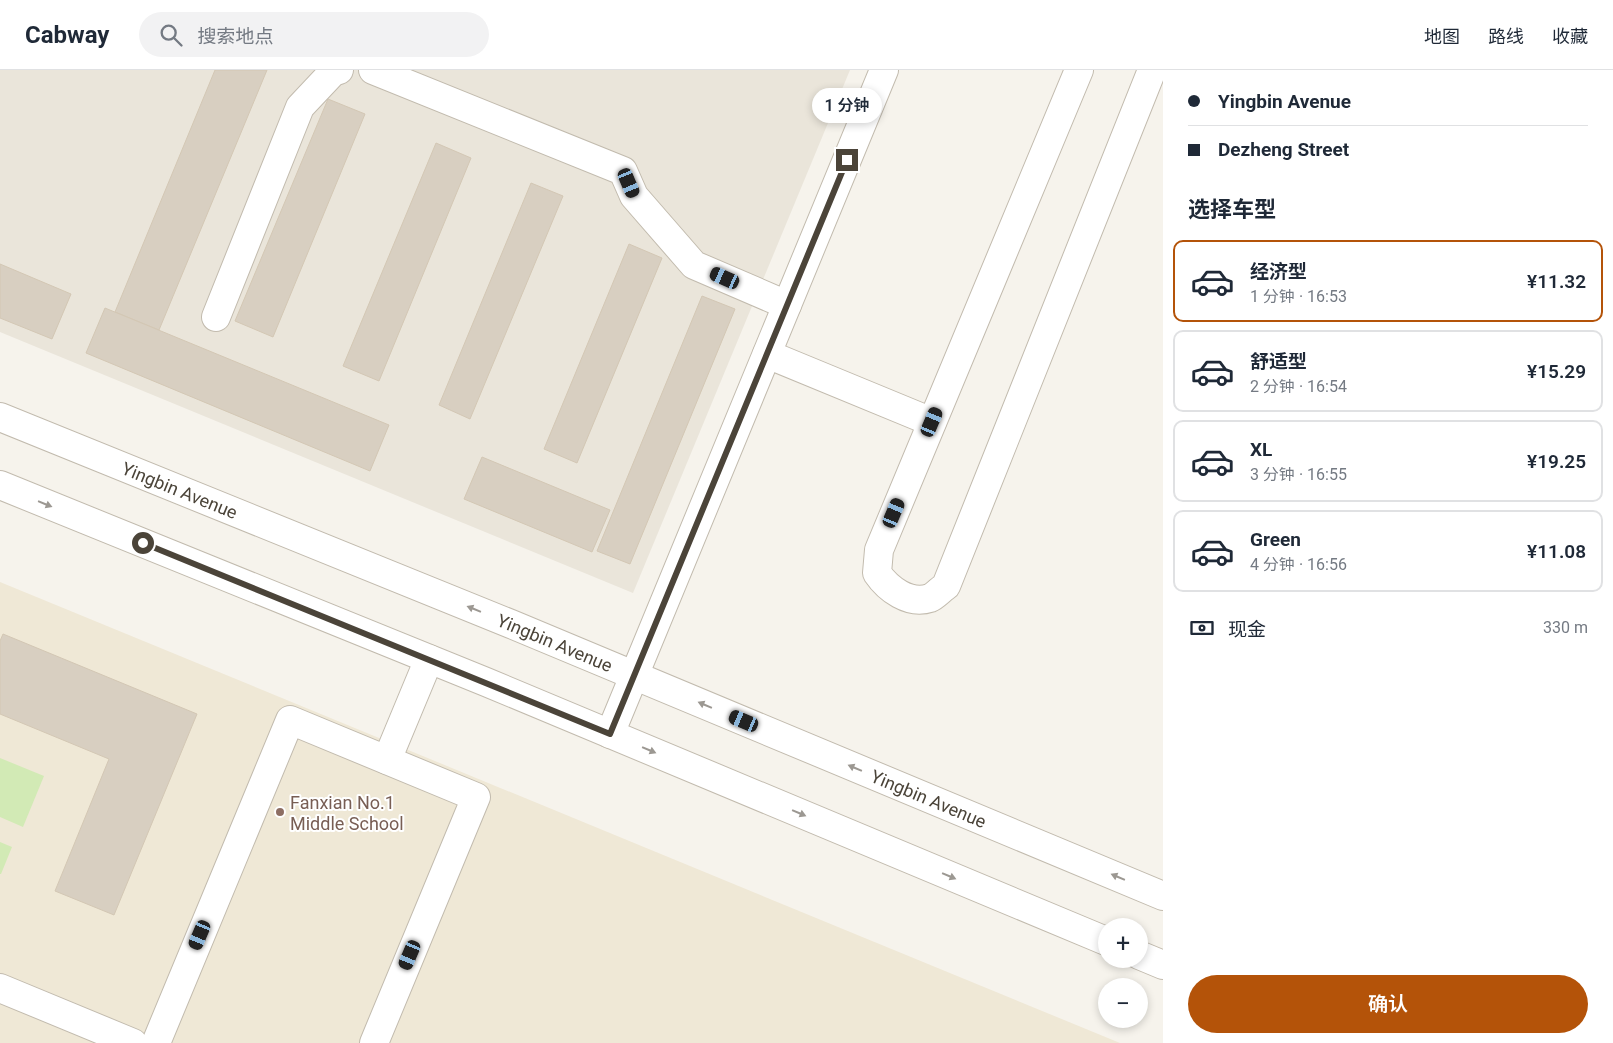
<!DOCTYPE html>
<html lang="zh">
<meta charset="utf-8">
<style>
:root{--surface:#fff;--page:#f2f2f3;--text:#1f2937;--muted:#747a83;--line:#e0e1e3;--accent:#b45309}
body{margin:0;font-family:Roboto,"Noto Sans SC",sans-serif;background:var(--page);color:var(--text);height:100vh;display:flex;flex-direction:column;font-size:19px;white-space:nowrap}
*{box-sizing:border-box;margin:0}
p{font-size:16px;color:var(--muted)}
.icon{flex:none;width:28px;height:28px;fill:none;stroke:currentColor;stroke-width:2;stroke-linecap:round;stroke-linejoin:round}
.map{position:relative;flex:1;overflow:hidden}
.side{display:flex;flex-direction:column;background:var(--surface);width:450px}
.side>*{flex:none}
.banner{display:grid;align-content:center;height:110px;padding:0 25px;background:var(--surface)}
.tools{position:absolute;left:1098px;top:848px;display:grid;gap:10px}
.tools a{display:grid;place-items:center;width:50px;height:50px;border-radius:50%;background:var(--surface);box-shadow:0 2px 8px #0003;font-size:25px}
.end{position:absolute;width:22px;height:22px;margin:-11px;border:6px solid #4b4439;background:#fff;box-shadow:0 0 0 2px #fff}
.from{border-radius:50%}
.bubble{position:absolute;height:35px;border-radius:18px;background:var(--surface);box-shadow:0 2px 8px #0003;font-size:16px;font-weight:600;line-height:35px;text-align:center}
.car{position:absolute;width:15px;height:30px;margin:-15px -8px;border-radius:6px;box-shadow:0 0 4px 1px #0007;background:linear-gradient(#222 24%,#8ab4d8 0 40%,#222 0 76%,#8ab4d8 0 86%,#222 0)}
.banner b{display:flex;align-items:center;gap:18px;height:48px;font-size:19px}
.banner b+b{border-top:1px solid var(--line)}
.banner i{width:12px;height:12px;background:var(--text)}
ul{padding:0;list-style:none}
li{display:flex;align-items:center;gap:15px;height:82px;margin:0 10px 8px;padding:0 15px;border:2px solid var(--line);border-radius:10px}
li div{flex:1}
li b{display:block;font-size:19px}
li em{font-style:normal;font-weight:600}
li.active{border-color:var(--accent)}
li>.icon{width:45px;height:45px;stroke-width:1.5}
h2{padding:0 25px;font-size:22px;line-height:60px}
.pay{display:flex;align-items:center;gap:12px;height:55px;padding:0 25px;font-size:19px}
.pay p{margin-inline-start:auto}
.cta{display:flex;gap:10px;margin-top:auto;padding:10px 25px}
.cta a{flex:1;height:58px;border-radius:30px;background:var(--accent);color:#fff;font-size:20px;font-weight:600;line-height:58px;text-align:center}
header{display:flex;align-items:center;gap:30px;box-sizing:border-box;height:70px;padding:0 25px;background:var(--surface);border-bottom:1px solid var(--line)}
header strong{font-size:24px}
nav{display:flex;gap:28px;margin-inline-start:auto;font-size:18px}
.search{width:350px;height:45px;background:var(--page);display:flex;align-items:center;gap:12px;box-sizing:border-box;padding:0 18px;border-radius:28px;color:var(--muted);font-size:19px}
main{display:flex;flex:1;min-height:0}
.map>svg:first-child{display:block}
.residential{fill:#eae5da}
.education{fill:#efe8d6}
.green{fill:#d2eab5}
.building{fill:#d8cfc1;stroke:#d3c7b4}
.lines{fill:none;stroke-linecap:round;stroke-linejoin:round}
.minor-casing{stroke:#c2bbae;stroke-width:30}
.minor{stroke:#fff;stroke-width:28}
.oneway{fill:#9c9892}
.route{stroke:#4b4439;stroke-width:6}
.education-dot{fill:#8d6e63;stroke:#fff;stroke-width:2}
.labels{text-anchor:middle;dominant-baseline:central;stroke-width:4;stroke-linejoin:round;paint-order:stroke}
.street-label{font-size:18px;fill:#4b4439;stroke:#fff}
.education-label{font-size:18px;fill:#785e54;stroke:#fff;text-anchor:start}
</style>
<header>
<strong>Cabway</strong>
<div class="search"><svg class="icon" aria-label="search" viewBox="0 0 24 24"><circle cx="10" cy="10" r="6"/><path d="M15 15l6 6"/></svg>搜索地点</div>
<nav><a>地图</a><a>路线</a><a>收藏</a></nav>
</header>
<main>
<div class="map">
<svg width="1163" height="973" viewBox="0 0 1163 973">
<rect width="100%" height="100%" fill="#f6f3ec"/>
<path class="residential" d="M0,0H850L633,523L0,262Z"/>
<path class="education" d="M0,512L1120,973H0Z"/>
<g class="green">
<path d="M0,688L44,706L23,757L0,747Z"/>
<path d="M0,772L12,777L1,804H0Z"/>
</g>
<g class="building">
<path d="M215,0H267L159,260L115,242Z"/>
<path d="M328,29L365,44L273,267L235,251Z"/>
<path d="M436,73L471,88L379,311L343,296Z"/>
<path d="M531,113L563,126L470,349L439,335Z"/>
<path d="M629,174L662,188L577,393L544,379Z"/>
<path d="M0,194L71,224L52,269L0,248Z"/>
<path d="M702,226L735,239L630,494L597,481Z"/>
<path d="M105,238L389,355L370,401L86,283Z"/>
<path d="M482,387L610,440L592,482L464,429Z"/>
<path d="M3,564L197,644L114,845L55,821L109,689L0,644V571Z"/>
</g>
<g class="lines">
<defs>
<g id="minor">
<path d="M373,0L623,101L634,126L694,195L787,235"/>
<path d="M1079,0L879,480L877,503C888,519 909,535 930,528C935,526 941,519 946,516L1152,0"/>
<path d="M216,247L300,37L333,2L339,0"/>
<path d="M767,284L932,352"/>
<path id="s1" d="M0,347L511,554L1163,826"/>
<path d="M0,415L486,612L1106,871"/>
<path d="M610,664L884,0"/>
<path d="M387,690L429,589"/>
<path d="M1139,885L1163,895"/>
<path d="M0,918L133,973"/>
<path d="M156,973L290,650L476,727L374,973"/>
</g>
</defs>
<use href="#minor" class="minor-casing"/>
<use href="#minor" class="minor"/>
</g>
<defs><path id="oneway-solid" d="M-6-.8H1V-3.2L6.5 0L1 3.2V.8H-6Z" transform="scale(1.25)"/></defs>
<g class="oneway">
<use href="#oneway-solid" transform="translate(45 434) rotate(22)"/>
<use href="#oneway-solid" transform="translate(474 539) rotate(-158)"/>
<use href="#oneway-solid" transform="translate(705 635) rotate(-157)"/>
<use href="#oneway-solid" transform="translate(649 680) rotate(23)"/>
<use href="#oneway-solid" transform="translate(855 698) rotate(-157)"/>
<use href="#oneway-solid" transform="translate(799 743) rotate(23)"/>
<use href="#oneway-solid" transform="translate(949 806) rotate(23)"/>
<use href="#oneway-solid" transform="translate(1118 807) rotate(-157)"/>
</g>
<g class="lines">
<path class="route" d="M143,473L610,664L847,90"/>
</g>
<circle class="education-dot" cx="280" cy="742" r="5"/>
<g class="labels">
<g class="street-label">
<text stroke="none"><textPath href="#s1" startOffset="194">Yingbin Avenue</textPath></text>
<text stroke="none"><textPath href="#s1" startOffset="599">Yingbin Avenue</textPath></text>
<text stroke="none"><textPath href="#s1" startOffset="1004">Yingbin Avenue</textPath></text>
</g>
<g class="education-label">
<text x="290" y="732">Fanxian No.1<tspan x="290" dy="21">Middle School</tspan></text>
</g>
</g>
</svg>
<div class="tools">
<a>+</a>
<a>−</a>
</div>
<i class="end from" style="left:143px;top:473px"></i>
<i class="end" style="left:847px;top:90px"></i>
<div class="bubble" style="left:812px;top:18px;width:70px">1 分钟</div>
<i class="car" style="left:629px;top:113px;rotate:157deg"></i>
<i class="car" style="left:725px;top:208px;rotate:294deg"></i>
<i class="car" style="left:932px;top:352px;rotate:23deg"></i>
<i class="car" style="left:894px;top:443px;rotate:23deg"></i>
<i class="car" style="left:744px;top:651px;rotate:293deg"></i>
<i class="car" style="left:200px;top:865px;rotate:203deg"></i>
<i class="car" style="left:410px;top:885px;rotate:203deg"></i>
</div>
<section class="side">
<div class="banner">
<b><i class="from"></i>Yingbin Avenue</b>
<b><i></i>Dezheng Street</b>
</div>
<h2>选择车型</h2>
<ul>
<li class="active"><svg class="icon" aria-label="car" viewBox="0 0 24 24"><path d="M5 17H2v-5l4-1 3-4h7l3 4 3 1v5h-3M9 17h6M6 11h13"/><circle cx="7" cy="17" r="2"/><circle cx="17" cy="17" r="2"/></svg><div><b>经济型</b><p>1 分钟 · 16:53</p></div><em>¥11.32</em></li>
<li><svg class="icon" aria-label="car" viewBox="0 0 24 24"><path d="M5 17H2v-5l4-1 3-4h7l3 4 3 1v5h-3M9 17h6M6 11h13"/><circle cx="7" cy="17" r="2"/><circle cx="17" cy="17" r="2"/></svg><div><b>舒适型</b><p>2 分钟 · 16:54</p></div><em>¥15.29</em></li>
<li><svg class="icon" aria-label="car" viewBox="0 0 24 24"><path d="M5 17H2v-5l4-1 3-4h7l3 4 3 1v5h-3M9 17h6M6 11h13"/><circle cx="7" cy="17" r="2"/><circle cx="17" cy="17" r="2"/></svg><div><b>XL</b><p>3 分钟 · 16:55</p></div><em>¥19.25</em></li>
<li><svg class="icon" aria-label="car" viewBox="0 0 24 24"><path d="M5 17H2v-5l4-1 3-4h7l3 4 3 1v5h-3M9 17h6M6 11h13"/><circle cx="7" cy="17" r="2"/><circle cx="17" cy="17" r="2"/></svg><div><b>Green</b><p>4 分钟 · 16:56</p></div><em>¥11.08</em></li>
</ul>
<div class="pay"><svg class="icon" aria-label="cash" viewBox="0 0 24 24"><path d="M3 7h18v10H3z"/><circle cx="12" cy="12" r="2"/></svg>现金<p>330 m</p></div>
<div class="cta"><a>确认</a></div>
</section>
</main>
